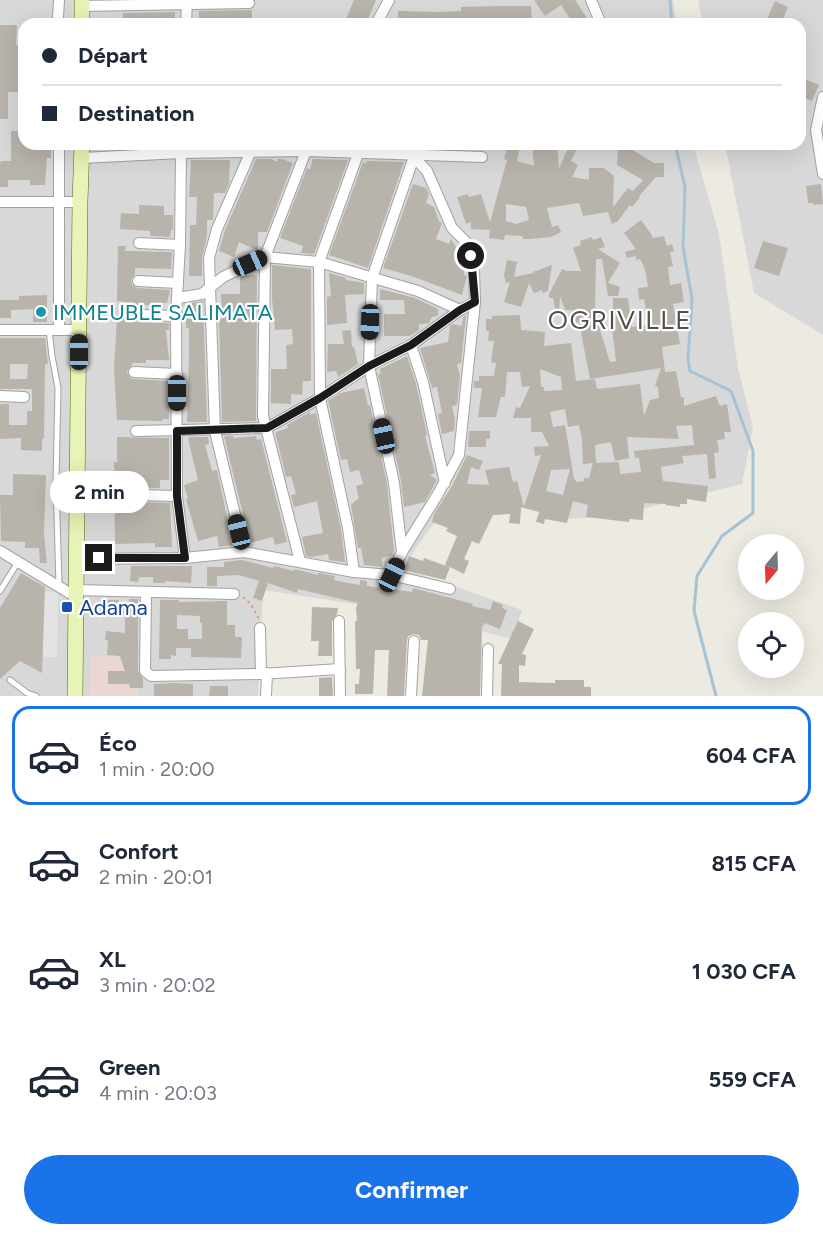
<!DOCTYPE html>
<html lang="fr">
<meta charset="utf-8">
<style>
:root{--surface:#fff;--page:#f6f6f7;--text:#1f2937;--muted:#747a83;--line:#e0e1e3;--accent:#1a73e8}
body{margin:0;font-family:Figtree,sans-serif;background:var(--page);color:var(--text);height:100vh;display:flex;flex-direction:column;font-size:22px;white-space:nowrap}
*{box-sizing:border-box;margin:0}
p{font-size:20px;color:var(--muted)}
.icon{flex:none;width:33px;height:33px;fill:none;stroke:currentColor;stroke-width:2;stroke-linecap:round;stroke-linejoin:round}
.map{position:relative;height:696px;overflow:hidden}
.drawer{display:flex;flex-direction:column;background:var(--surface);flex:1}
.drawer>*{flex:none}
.banner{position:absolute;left:18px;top:18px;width:788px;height:132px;border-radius:18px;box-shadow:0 6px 24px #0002;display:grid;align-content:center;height:132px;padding:0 24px;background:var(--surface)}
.needle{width:39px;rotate:199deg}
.fabs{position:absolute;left:738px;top:534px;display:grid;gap:12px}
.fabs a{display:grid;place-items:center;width:66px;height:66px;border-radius:50%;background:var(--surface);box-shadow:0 6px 24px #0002;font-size:30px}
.end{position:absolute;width:27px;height:27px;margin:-14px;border:8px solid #1b1b1b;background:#fff;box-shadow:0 0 0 3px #fff}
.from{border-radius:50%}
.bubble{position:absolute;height:42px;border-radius:21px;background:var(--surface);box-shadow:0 6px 24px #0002;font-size:20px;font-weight:700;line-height:42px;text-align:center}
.car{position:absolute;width:18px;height:36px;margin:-18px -9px;border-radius:8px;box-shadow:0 0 4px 2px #0007;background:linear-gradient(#222 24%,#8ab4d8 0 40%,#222 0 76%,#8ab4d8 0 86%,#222 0)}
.banner b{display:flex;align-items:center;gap:21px;height:57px;font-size:22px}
.banner b+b{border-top:2px solid var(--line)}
.banner i{width:15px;height:15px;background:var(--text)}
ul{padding:10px 0 0;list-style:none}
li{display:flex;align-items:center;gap:18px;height:99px;margin:0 12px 9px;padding:0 12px;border:3px solid transparent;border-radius:18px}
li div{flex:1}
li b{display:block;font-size:22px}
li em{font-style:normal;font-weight:700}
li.selected{border-color:var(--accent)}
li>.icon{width:54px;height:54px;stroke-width:1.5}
.action{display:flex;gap:12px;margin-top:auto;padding:12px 24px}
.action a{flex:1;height:69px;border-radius:36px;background:var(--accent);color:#fff;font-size:24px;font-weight:700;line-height:69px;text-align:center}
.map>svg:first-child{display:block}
.residential{fill:#d9d8d8}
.commercial{fill:#ecd6d1}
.parking{fill:#e3e3e3}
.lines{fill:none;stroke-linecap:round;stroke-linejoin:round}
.stream{stroke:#a4c3d7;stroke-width:3}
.building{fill:#b8b3ab;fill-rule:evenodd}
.lane-casing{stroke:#a2a2a2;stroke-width:7}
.street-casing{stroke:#a2a2a2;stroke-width:12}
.secondary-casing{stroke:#4f680c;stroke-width:16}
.path{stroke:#ef916f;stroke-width:1.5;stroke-dasharray:3 3;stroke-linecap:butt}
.lane{stroke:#fff;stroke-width:5}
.street{stroke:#fff;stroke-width:10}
.secondary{stroke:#e7f4b7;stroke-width:15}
.route{stroke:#1b1b1b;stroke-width:8}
.culture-dot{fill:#0f9aa8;stroke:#fff;stroke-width:2}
.transit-dot{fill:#1a4fb4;stroke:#fff;stroke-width:2}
.labels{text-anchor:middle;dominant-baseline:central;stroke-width:4.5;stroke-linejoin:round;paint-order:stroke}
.culture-label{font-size:22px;fill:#0d838f;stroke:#fff;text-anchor:start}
.transit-label{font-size:22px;fill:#164399;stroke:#fff;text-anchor:start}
.quarter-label{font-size:26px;letter-spacing:1.5px;fill:#4e4e4e;stroke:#fff}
</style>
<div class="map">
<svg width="823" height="696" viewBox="0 0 823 696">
<rect width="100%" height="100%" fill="#eceae1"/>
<g class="residential">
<path d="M0,0H673L677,24H24V144H693L719,234L738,368L753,427L742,484L613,516L571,519L455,493L402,568L522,610L512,639L408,612L263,590L258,696H0Z"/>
<path d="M698,0H823V335L754,293L725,144H800V24H703Z"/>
</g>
<path class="commercial" d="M91,656L120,657L130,688H138V696H90Z"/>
<path class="parking" d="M44,592H58L57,657H43Z"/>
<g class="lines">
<g class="stream">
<path d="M670,0L672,24"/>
<path d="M675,144L685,187L683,247L692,299L688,359L690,371L731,391L753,451V513L722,536L697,576L694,611L716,696"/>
</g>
</g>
<g class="building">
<path d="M354,0H376L366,24H344Z"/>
<path d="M534,0H575L591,24H562L570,19L561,5L545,16Z"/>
<path d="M775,1L788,7L781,24H765Z"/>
<path d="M500,6H531L532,23L398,24V11L440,12L461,11V7Z"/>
<path d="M252,10V24H199V11Z"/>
<path d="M175,12V24H123V13Z"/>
<path d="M0,25H17L16,45H20V48H24L23,92H8V119H0Z"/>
<path d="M800,77L819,85L812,101L800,96Z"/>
<path d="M11,131H24V144H51V158H47L45,185H30V180H8V187H0V164L1,161H11Z"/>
<path d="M508,144H521L517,161L534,166L532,144H557L559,168L570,144H579L571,161L578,165L572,177L589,180V168H604L614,176L613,207L628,188L633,191L643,180L617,165L618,150L634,147V151L654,163H664V177H656L639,196L640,197L632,207L630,205L618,221L612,224L608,212L583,216L579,203L547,208L552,227L558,225L561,232L551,237L530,239H523V236L505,235L504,240L489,238L490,230L471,229V222L466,224L457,197L468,194L469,197L481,194L490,222L507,160L504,159ZM506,204L526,207L529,220L516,224L506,221Z"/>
<path d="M256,159H271L277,162L278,159H282L293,163L267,232H258V251L239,242L234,257L219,251L225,230Z"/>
<path d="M313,159L348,160L314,254L301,253L303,246L280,238L307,168L310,169Z"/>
<path d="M191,160H230L229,184L225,193H214L213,220H207V236L202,258V276H189L190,225H196L197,197H189Z"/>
<path d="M367,161L404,162L368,268L329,255L363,162L366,164Z"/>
<path d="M413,184L426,188L429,194L426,203L434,207L439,221L442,223L436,239L449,244L451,239L459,252L457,258L464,264V275L467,276L462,295L411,276L383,268Z"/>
<path d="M821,184L823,204L814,205L813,203H808L806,186Z"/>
<path d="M139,205L164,206V215H173V230H171L170,237L150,236V231L120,229L121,213L139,214Z"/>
<path d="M641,220L651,234L653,238L664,236L667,246L672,244L674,251L670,252L673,266L668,267L670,285L681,283L684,302L673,304L680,344L662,347L665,372L676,371L681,397H684V406L716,396L720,406L727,404L731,432H724L725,439L717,440L719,452L714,453L716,478L709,479L707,454L682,456L684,463L661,467L663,481L708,486L706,502L687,499V504H680V507L665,505L666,504L644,503L643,520L629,519V522L586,517L588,505L573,501L567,523L545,519L544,524L536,522L539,512L521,507L520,524L509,523L510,514L493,515L479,544L472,541L464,559L469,561L464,574L450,567L445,580L404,570L409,556L423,561L424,558L449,567L445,565L457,536L446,531L448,528L432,522L434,514L452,486L467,455L483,461L479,470L471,467L467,484L489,485L485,470L509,467L513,482L517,481L524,507L541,455L535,456L534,447L549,446L542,432H531V418H513L516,407L520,408L530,386L522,387L520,372H507L505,397H501L496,417H478L482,388H474V381H479V376H494L496,363L491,362L494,341H488L489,331H486V319H492V316L520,315L521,330L545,332L544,346L571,343L576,381L595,379L597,389L640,384L644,416L650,400L659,398L658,387L655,386L661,368L590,379L579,322L576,323L572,310H565L560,296L559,315H556L553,298H549V294L562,269L567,271H581L573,248L581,245L580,241L592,237L593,240L601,237L605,247L598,249L620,263L608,283L620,287L618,296H608L602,259H596L595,314L610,362L616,361L610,312H613V298H628L632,327L649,325L644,299L639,300L638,288L648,287L645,269L640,259L636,260V256L627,258L625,252L636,249L624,233ZM540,369L561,377L562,390L544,391V387H541ZM565,409L568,427L579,425L582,440L583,464L593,463L589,478H584V481L577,482L574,479L565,425L553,427L550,412ZM692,425L694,445L634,451L635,458H639L641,472L620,474L619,462L593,463H596L595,445L611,442L615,461L629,458L627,437L679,439L676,426ZM570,469L563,495L546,491L551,470Z"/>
<path d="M763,241L788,248L779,276L754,268Z"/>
<path d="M118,246H126L125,251L172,252L171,269L135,268V274L131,280L132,285L137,288L170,290L167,303H162V308H154V305H136V303L117,301Z"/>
<path d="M507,260L517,262L514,277L534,273L533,272L552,265L548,291L543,293L542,290L534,293L529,283L521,307L504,302L510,282L506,283L504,275Z"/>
<path d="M272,265L311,269V381H303L302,395L291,394V404L271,403V369H287L286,345L293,344L292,329L275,330L272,299Z"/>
<path d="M329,273L346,278V280L364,283V294L345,295L347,323L327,325V297L331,296Z"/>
<path d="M245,275H257L256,421L222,422L219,319H222L221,294H240V277Z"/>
<path d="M380,289L415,298L438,309V316L432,317L429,323L419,324V330L410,336H384V314H405L404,300H380Z"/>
<path d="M47,295V322H33V309L11,310V318H0V300H19V296Z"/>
<path d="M203,301L207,422H187L189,356V328H186V319H191V303Z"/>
<path d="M466,315L461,363L457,364L460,376L457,405L452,406L455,420L454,431L442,434L438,414L442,413L437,387L432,388L420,348L448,342L450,326L453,324L462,326L463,317Z"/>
<path d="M117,318L132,319L138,322L169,323V330H166L169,360H146V363H133L127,372L130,378L133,379L169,381V419H162V421L117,420L114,368Z"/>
<path d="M351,330L352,347H354L358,364L338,377L336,371L327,372L328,344H344L342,331Z"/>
<path d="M0,338H45L48,364H45L44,439H42V451L21,450V438L0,439V404H9V425H27V411H32V389H0ZM10,364H28L27,379H10Z"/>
<path d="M407,356L416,384L427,435L425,436L435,473L430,475L437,480L425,502L404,507L401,481L378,374H381L380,369Z"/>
<path d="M364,388L368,405H370L387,484L394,551L392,555L382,558V567L364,565L361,548H358L351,505L359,498L356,486L363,484L359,470L350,472L347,459L341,460L328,401L341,393Z"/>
<path d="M310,412V415L316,413L341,529L345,562L329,560L328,554L312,557L306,556L302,537L323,533L317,501L294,507L291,495L296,494L291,476L286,477L276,436V432L288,428L287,425Z"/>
<path d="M469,431H490V439H486V447H468Z"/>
<path d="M224,436H233L234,438L256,436L257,440L261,439L287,542L275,545L273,537L250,543Z"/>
<path d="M117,437L169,438V480H160V488H134L130,495L131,499L136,502L170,503L172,547H155V543L115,544L114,462H117Z"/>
<path d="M190,437H208L209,444L205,445L212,471L217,470L233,545L219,547L217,536L198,541L186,499H188L184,485L198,480L188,439Z"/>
<path d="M13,474L46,475L44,534L47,563H40L39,548H25V542L1,541L0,495H13Z"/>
<path d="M242,560L273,568L274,566L294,571L295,569L318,575V573L335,576L334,580L343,582L360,585V580L367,581V586L412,592L413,588L473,604L472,606L490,610L493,601L503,605L502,608L507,610L500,629L485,623L482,627L480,696H422L428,640H421L419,635L414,634L408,636L407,641L404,696H387L389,650H375L373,694H355V684H359L360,669H356L355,621H357L356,608L358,603L298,589L297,593L268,583L262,601L253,598L259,581L239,575L217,576V586H207V567H224V562Z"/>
<path d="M131,566H192L191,583L165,581V583H153V577H139L138,582L130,581Z"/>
<path d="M21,573L45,587L42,673L20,661L0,679V608Z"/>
<path d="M129,599H138V671L143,679V688H130L129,684H108V671H125L120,656L107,655L108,640H105L106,631L125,633V614H103V600H119V605H129Z"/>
<path d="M160,600H179V602L227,601V625H235V637H242L241,658L191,657V648H176V656L171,655V659H159ZM177,615L200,616V623H202V639H188V629H177Z"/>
<path d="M312,607L338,608L337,614L332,621V656H318L319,641H311Z"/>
<path d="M518,621L534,629L522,654L526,655L525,666L519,665V682L555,683V680H584V687H591V696H501L502,664H498Z"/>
<path d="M332,677L333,696H319V678Z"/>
<path d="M174,683L193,684V696H154V684Z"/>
<path d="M210,686H228V696H209Z"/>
</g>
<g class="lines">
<defs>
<g id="lane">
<path d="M49,330L52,356L58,388L56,482L59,585"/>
<path d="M0,591L18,562"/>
<path d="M10,680L27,693L36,696"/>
</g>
<g id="street">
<path d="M591,0L601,24"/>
<path d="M82,6L249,3"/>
<path d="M58,17L59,0"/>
<path d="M186,24L187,0"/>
<path d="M376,24L389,0"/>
<path d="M823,97L816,130L823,174"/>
<path d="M181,153L180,245L176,316L177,496L185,558"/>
<path d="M81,158L181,153L306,151L482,157"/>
<path d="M0,202H80"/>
<path d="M139,243L180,245"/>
<path d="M138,281L178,283"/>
<path d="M178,298L202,294L223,277L265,257L319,262L418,291L460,310"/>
<path d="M138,315L176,316"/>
<path d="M0,330H79"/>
<path d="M59,330V144"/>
<path d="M411,345L423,382L445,483"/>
<path d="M134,372L177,374"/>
<path d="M0,396L24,397"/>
<path d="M136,431L267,428L320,398L369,366L411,345L460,310L475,302"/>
<path d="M137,495L177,496"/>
<path d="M0,551L76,597"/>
<path d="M244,552L215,431L209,258L217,229L251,151"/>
<path d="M402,552L394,483L369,366L372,278L415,154"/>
<path d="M77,559L185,558L244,552L354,572L391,575L450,589"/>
<path d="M300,561L263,416L265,257L306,151"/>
<path d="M354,572L348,528L320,398L319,262L359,151"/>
<path d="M391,575L402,552L438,494L459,455L475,302L474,269L468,244L452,228L427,171L414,157"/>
<path d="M76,590L234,594"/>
<path d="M146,593L145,671L151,676L261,674L340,669"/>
<path d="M339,621L340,696"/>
<path d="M260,628L261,674"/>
<path d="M266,696L267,673"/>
<path d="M411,696L414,641"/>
<path d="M487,696L488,649"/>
</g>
<g id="secondary">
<path d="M82,0V24"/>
<path d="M75,696L80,202L82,144"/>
</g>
</defs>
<use href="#lane" class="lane-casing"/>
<use href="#street" class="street-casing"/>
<use href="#secondary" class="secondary-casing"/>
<path class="path" d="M243,597L250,603L259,619"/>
<use href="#lane" class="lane"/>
<use href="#street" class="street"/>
<use href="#secondary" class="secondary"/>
</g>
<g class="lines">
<path class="route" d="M99,558H185L177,496V431L267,428L320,398L369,366L411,345L460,310L475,302L471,256"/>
</g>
<circle class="culture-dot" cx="41" cy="312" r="6"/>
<rect class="transit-dot" x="61" y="601" width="12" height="12" rx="3"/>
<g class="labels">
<g class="culture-label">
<text x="53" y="312">IMMEUBLE SALIMATA</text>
</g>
<g class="transit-label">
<text x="79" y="607">Adama</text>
</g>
<g class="quarter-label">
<text x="620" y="320">OGRIVILLE</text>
</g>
</g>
</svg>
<div class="fabs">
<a><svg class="needle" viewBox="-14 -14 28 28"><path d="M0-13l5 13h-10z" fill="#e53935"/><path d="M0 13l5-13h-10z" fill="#747a83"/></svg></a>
<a><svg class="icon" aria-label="locate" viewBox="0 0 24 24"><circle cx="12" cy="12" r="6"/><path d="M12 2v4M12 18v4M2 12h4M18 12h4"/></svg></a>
</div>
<i class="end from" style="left:471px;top:256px"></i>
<i class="end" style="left:99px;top:558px"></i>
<div class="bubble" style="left:50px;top:471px;width:99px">2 min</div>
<i class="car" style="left:250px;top:263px;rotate:66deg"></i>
<i class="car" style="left:370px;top:322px;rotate:182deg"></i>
<i class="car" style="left:79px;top:352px;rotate:0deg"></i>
<i class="car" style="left:177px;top:393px;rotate:180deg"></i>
<i class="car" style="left:384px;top:436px;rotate:348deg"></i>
<i class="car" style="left:239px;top:532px;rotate:346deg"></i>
<i class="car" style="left:392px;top:575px;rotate:25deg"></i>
<div class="banner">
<b><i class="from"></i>Départ</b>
<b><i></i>Destination</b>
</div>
</div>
<section class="drawer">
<ul>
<li class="selected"><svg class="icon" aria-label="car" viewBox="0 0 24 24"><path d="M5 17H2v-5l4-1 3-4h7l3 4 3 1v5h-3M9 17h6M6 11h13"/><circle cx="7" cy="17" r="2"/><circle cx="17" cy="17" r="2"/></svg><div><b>Éco</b><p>1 min · 20:00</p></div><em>604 CFA</em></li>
<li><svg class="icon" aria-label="car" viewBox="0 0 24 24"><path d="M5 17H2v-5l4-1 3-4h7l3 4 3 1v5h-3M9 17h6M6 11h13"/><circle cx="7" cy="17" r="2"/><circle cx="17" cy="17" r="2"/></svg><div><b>Confort</b><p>2 min · 20:01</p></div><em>815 CFA</em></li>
<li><svg class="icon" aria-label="car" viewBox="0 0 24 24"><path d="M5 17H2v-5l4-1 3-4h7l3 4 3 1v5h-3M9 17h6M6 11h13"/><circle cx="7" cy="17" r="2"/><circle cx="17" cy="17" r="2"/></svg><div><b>XL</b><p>3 min · 20:02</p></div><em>1 030 CFA</em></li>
<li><svg class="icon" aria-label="car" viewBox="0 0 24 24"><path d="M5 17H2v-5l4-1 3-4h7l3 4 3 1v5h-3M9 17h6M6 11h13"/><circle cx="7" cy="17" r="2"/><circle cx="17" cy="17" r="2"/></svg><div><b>Green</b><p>4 min · 20:03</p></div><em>559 CFA</em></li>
</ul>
<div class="action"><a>Confirmer</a></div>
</section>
